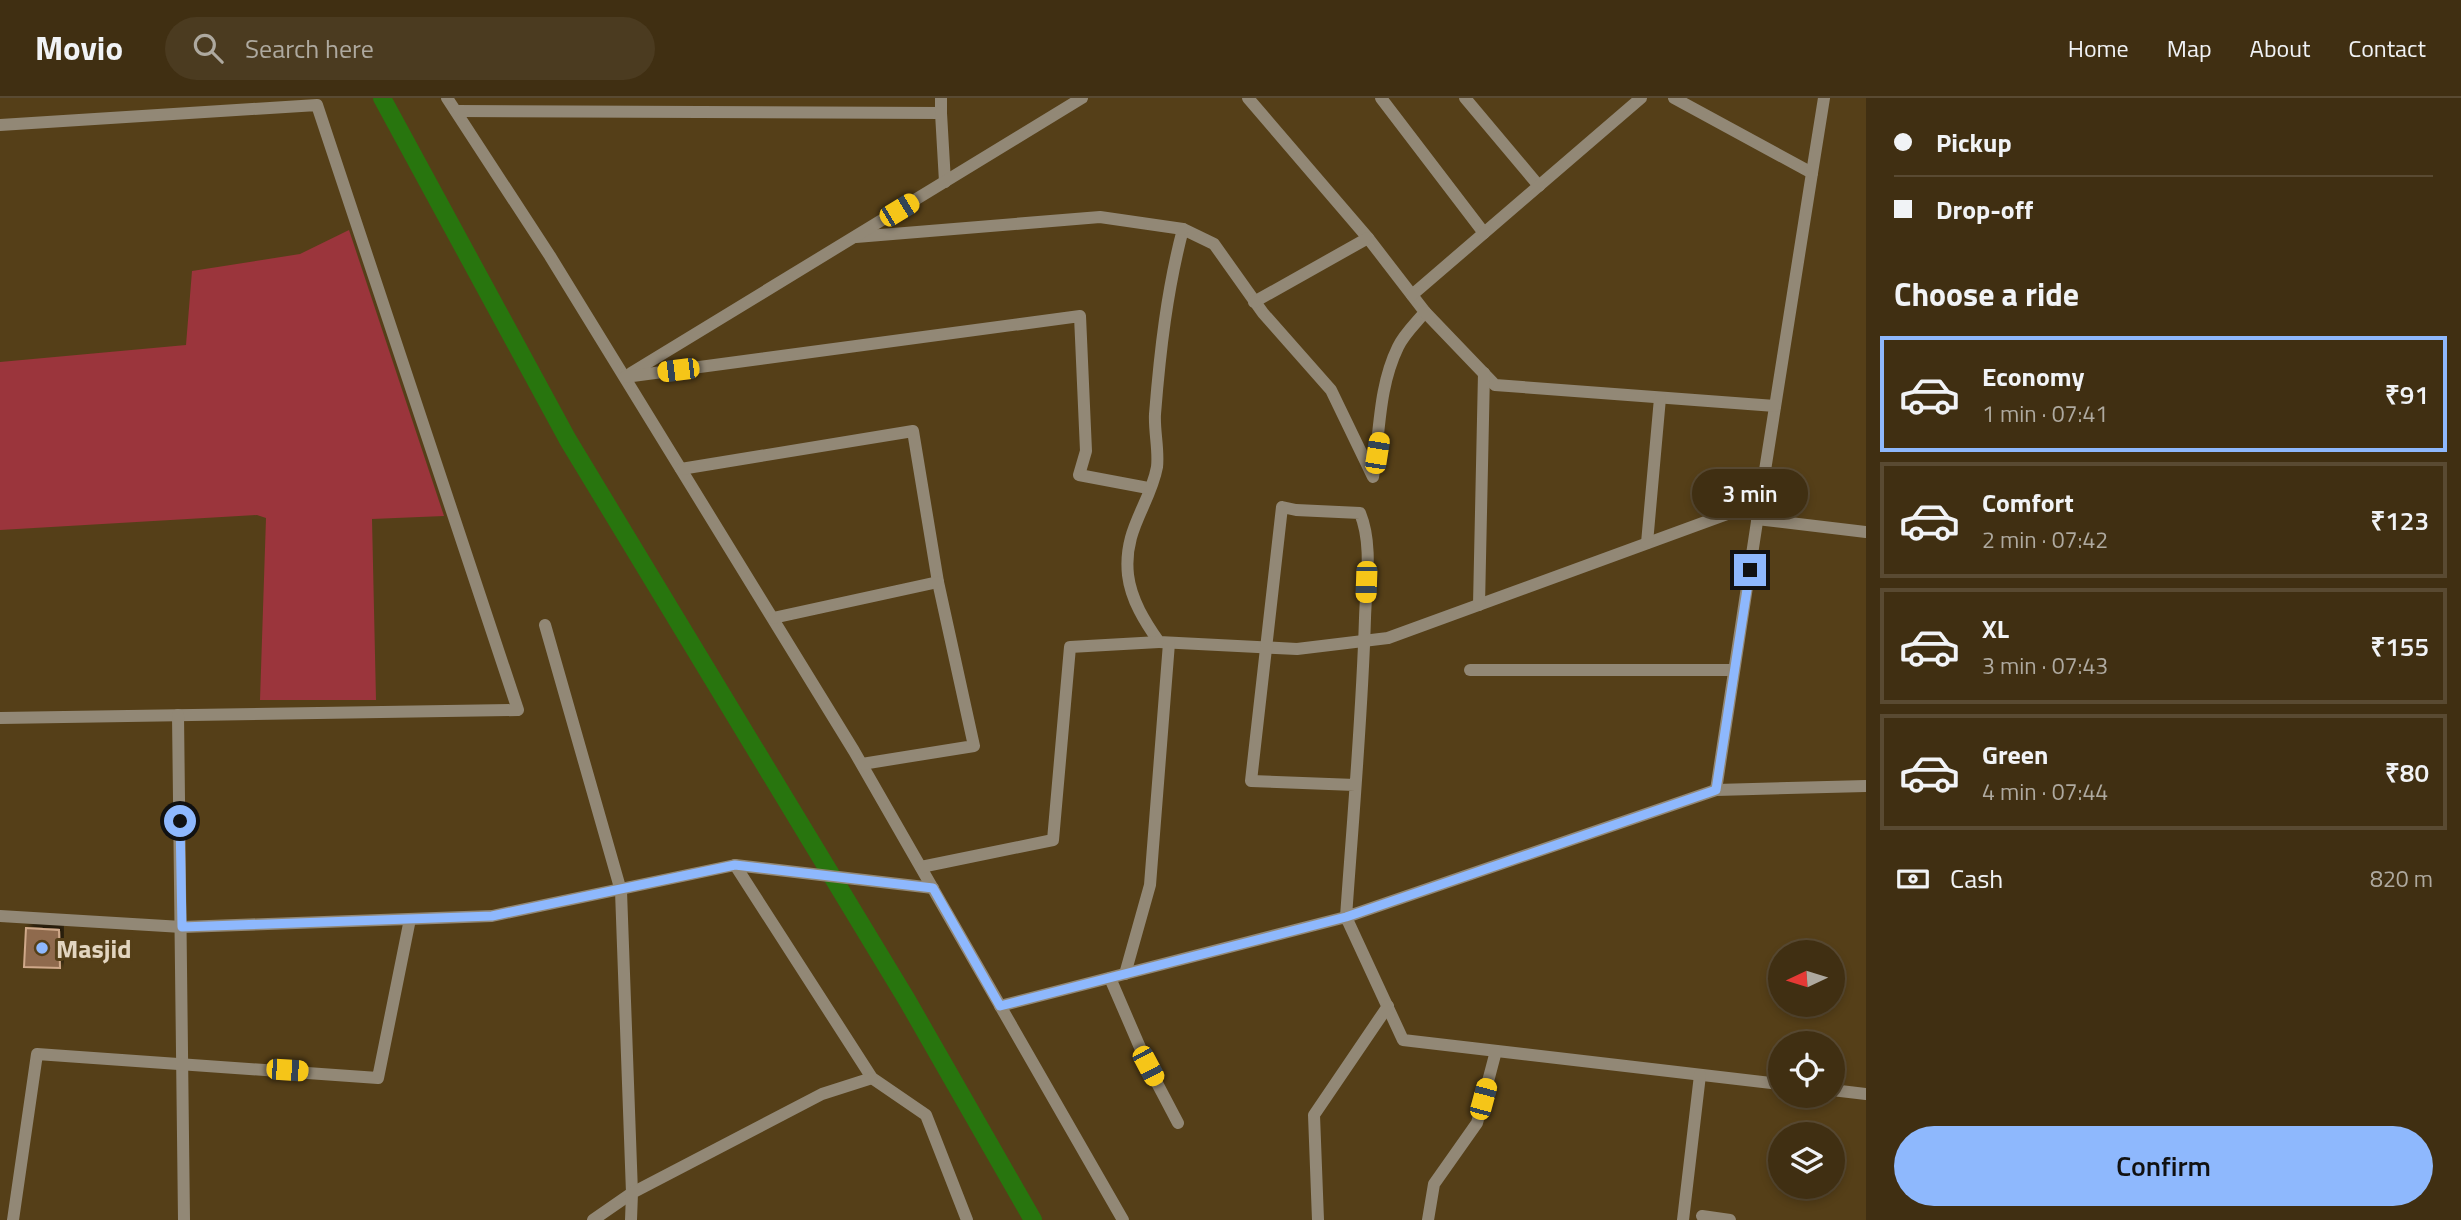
<!DOCTYPE html>
<meta charset="utf-8">
<style>
:root{--surface:#402f12;--page:#4b3b20;--text:#f1f3f6;--muted:#aea99f;--line:#594a32;--accent:#8eb8fd}
body{margin:0;font-family:"Titillium Web",sans-serif;background:var(--page);color:var(--text);height:100vh;display:flex;flex-direction:column;font-size:26px;white-space:nowrap}
*{box-sizing:border-box;margin:0}
p{font-size:23px;color:var(--muted)}
.icon{flex:none;width:38px;height:38px;fill:none;stroke:currentColor;stroke-width:2;stroke-linecap:round;stroke-linejoin:round}
.map{position:relative;flex:1;overflow:hidden}
.side{display:flex;flex-direction:column;background:var(--surface);width:595px}
.side>*{flex:none}
.hud{display:grid;align-content:center;height:154px;padding:0 28px;background:var(--surface)}
.needle{width:46px;rotate:266deg}
.tools{position:absolute;left:1768px;top:842px;display:grid;gap:14px}
.tools a{display:grid;place-items:center;width:77px;height:77px;border-radius:50%;background:var(--surface);box-shadow:0 4px 10px #0003,0 0 0 2px var(--line);font-size:35px}
.end{position:absolute;width:32px;height:32px;margin:-16px;border:9px solid #8eb8fd;background:#111;box-shadow:0 0 0 4px #111}
.from{border-radius:50%}
.bubble{position:absolute;height:49px;border-radius:24px;background:var(--surface);box-shadow:0 4px 10px #0003,0 0 0 2px var(--line);font-size:23px;font-weight:600;line-height:49px;text-align:center}
.car{position:absolute;width:21px;height:42px;margin:-21px -10px;border-radius:9px;box-shadow:0 0 5px 2px #0007;background:linear-gradient(#f5c518 24%,#345 0 40%,#f5c518 0 76%,#345 0 86%,#f5c518 0)}
.hud b{display:flex;align-items:center;gap:24px;height:66px;font-size:26px}
.hud b+b{border-top:2px solid var(--line)}
.hud i{width:18px;height:18px;background:var(--text)}
ul{padding:0;list-style:none}
li{display:flex;align-items:center;gap:21px;height:116px;margin:0 14px 10px;padding:0 14px;border:4px solid var(--line);border-radius:0px}
li div{flex:1}
li b{display:block;font-size:26px}
li em{font-style:normal;font-weight:600}
li.current{border-color:var(--accent)}
li>.icon{width:63px;height:63px;stroke-width:1.5}
h2{padding:0 28px;font-size:32px;line-height:84px}
.pay{display:flex;align-items:center;gap:18px;height:77px;padding:0 28px;font-size:26px}
.pay p{margin-inline-start:auto}
.cta{display:flex;gap:14px;margin-top:auto;padding:14px 28px}
.cta a{flex:1;height:80px;border-radius:42px;background:var(--accent);color:#111;font-size:28px;font-weight:600;line-height:80px;text-align:center}
header{display:flex;align-items:center;gap:42px;box-sizing:border-box;height:98px;padding:0 35px;background:var(--surface);border-bottom:2px solid var(--line)}
header strong{font-size:33px}
nav{display:flex;gap:38px;margin-inline-start:auto;font-size:24px}
.search{width:490px;height:63px;background:var(--page);display:flex;align-items:center;gap:18px;box-sizing:border-box;padding:0 24px;border-radius:38px;color:var(--muted);font-size:26px}
main{display:flex;flex:1;min-height:0}
.map>svg:first-child{display:block}
.green{fill:#9b353c}
.lines{fill:none;stroke-linecap:round;stroke-linejoin:round}
.canal{stroke:#28750e;stroke-width:18}
.building{fill:#8f6b4e;stroke:#cfa889;stroke-width:2;filter:url(#shadow)}
.minor{stroke:#928876;stroke-width:12}
.route{stroke:#8eb8fd;stroke-width:9}
.poi-dot{fill:#8eb8fd;stroke:#553f18;stroke-width:2.5}
.labels{text-anchor:middle;dominant-baseline:central;stroke-width:6;stroke-linejoin:round;paint-order:stroke}
.poi-label{font-size:26px;font-weight:bold;fill:#e2d5c0;stroke:#553f18;text-anchor:start}
</style>
<header>
<strong>Movio</strong>
<div class="search"><svg class="icon" aria-label="search" viewBox="0 0 24 24"><circle cx="10" cy="10" r="6"/><path d="M15 15l6 6"/></svg>Search here</div>
<nav><a>Home</a><a>Map</a><a>About</a><a>Contact</a></nav>
</header>
<main>
<div class="map">
<svg width="1866" height="1122" viewBox="0 0 1866 1122">
<defs>
<filter id="shadow"><feDropShadow dx="6" dy="-6" stdDeviation="3.5" flood-color="#0009"/></filter>
</defs>
<rect width="100%" height="100%" fill="#553f18"/>
<path class="green" d="M349,132L444,418L372,421L376,602H260L266,420L257,417L0,432V264L186,247L192,173L300,156Z"/>
<g class="lines">
<path class="canal" d="M382,0L568,342L907,902L1033,1122"/>
</g>
<path class="building" d="M26,830L59,832L60,870L24,869Z"/>
<g class="lines">
<g class="minor">
<path d="M447,0L550,158L854,653L1123,1122"/>
<path d="M1248,0L1368,140L1425,214C1416,225 1404,236 1398,249C1378,290 1380,335 1373,379L1331,292L1263,215L1214,146L1183,131C1167,192 1160,253 1155,316C1154,333 1159,352 1157,369C1150,407 1123,431 1128,477C1131,502 1145,524 1159,544L1297,551L1388,540L1760,404L1812,75L1674,0"/>
<path d="M1381,0L1484,135"/>
<path d="M1465,0L1539,88"/>
<path d="M456,13L941,15V0"/>
<path d="M941,15L945,84"/>
<path d="M0,27L317,7L518,612L0,620"/>
<path d="M1812,75L1824,0"/>
<path d="M856,139L1100,119L1183,131"/>
<path d="M1412,197L1641,0"/>
<path d="M1254,204L1368,140"/>
<path d="M1425,214L1495,287L1775,308"/>
<path d="M631,275L1082,0"/>
<path d="M625,279L1080,218L1086,353L1079,377L1148,390"/>
<path d="M681,371L913,333L938,484L773,520"/>
<path d="M1757,421L1866,434"/>
<path d="M1647,445L1660,300"/>
<path d="M1479,507L1484,275"/>
<path d="M545,527L621,793L632,1095L593,1122"/>
<path d="M1470,572H1734"/>
<path d="M178,617L184,1122"/>
<path d="M862,666L974,648L938,484"/>
<path d="M1355,687L1251,683L1282,409L1296,412L1360,415C1373,447 1366,485 1365,520C1362,620 1353,719 1346,819L1716,692L1866,688"/>
<path d="M1716,692L1760,404"/>
<path d="M735,767L933,790"/>
<path d="M921,769L1053,742L1070,549L1159,544"/>
<path d="M0,818L182,829L492,818L735,767L872,980L926,1017L967,1122"/>
<path d="M1125,876L1150,787L1169,545"/>
<path d="M1110,880L1148,968L1178,1025"/>
<path d="M1000,908L1346,819L1403,942L1780,986"/>
<path d="M1832,992L1866,996"/>
<path d="M1702,1118L1730,1122"/>
<path d="M13,1122L37,956L378,980L410,821"/>
<path d="M631,1122L632,1095L822,996L872,980"/>
<path d="M1318,1122L1314,1017L1388,908"/>
<path d="M1428,1122L1434,1086L1477,1025L1496,953"/>
<path d="M1683,1122L1700,977"/>
</g>
</g>
<g class="lines">
<path class="route" d="M180,723L182,829L492,818L735,767L933,790L1000,908L1346,819L1716,692L1750,472"/>
</g>
<circle class="poi-dot" cx="42" cy="850" r="7"/>
<g class="labels">
<g class="poi-label">
<text x="56" y="850">Masjid</text>
</g>
</g>
</svg>
<div class="tools">
<a><svg class="needle" viewBox="-14 -14 28 28"><path d="M0-13l5 13h-10z" fill="#e53935"/><path d="M0 13l5-13h-10z" fill="#aea99f"/></svg></a>
<a><svg class="icon" aria-label="locate" viewBox="0 0 24 24"><circle cx="12" cy="12" r="6"/><path d="M12 2v4M12 18v4M2 12h4M18 12h4"/></svg></a>
<a><svg class="icon" aria-label="layers" viewBox="0 0 24 24"><path d="M12 4l9 5-9 5-9-5zM3 14l9 5 9-5"/></svg></a>
</div>
<i class="end from" style="left:180px;top:723px"></i>
<i class="end" style="left:1750px;top:472px"></i>
<div class="bubble" style="left:1692px;top:371px;width:116px">3 min</div>
<i class="car" style="left:899px;top:112px;rotate:59deg"></i>
<i class="car" style="left:678px;top:272px;rotate:263deg"></i>
<i class="car" style="left:1377px;top:355px;rotate:9deg"></i>
<i class="car" style="left:1366px;top:484px;rotate:182deg"></i>
<i class="car" style="left:1148px;top:968px;rotate:152deg"></i>
<i class="car" style="left:287px;top:972px;rotate:94deg"></i>
<i class="car" style="left:1483px;top:1001px;rotate:15deg"></i>
</div>
<section class="side">
<div class="hud">
<b><i class="from"></i>Pickup</b>
<b><i></i>Drop-off</b>
</div>
<h2>Choose a ride</h2>
<ul>
<li class="current"><svg class="icon" aria-label="car" viewBox="0 0 24 24"><path d="M5 17H2v-5l4-1 3-4h7l3 4 3 1v5h-3M9 17h6M6 11h13"/><circle cx="7" cy="17" r="2"/><circle cx="17" cy="17" r="2"/></svg><div><b>Economy</b><p>1 min · 07:41</p></div><em>₹91</em></li>
<li><svg class="icon" aria-label="car" viewBox="0 0 24 24"><path d="M5 17H2v-5l4-1 3-4h7l3 4 3 1v5h-3M9 17h6M6 11h13"/><circle cx="7" cy="17" r="2"/><circle cx="17" cy="17" r="2"/></svg><div><b>Comfort</b><p>2 min · 07:42</p></div><em>₹123</em></li>
<li><svg class="icon" aria-label="car" viewBox="0 0 24 24"><path d="M5 17H2v-5l4-1 3-4h7l3 4 3 1v5h-3M9 17h6M6 11h13"/><circle cx="7" cy="17" r="2"/><circle cx="17" cy="17" r="2"/></svg><div><b>XL</b><p>3 min · 07:43</p></div><em>₹155</em></li>
<li><svg class="icon" aria-label="car" viewBox="0 0 24 24"><path d="M5 17H2v-5l4-1 3-4h7l3 4 3 1v5h-3M9 17h6M6 11h13"/><circle cx="7" cy="17" r="2"/><circle cx="17" cy="17" r="2"/></svg><div><b>Green</b><p>4 min · 07:44</p></div><em>₹80</em></li>
</ul>
<div class="pay"><svg class="icon" aria-label="cash" viewBox="0 0 24 24"><path d="M3 7h18v10H3z"/><circle cx="12" cy="12" r="2"/></svg>Cash<p>820 m</p></div>
<div class="cta"><a>Confirm</a></div>
</section>
</main>
